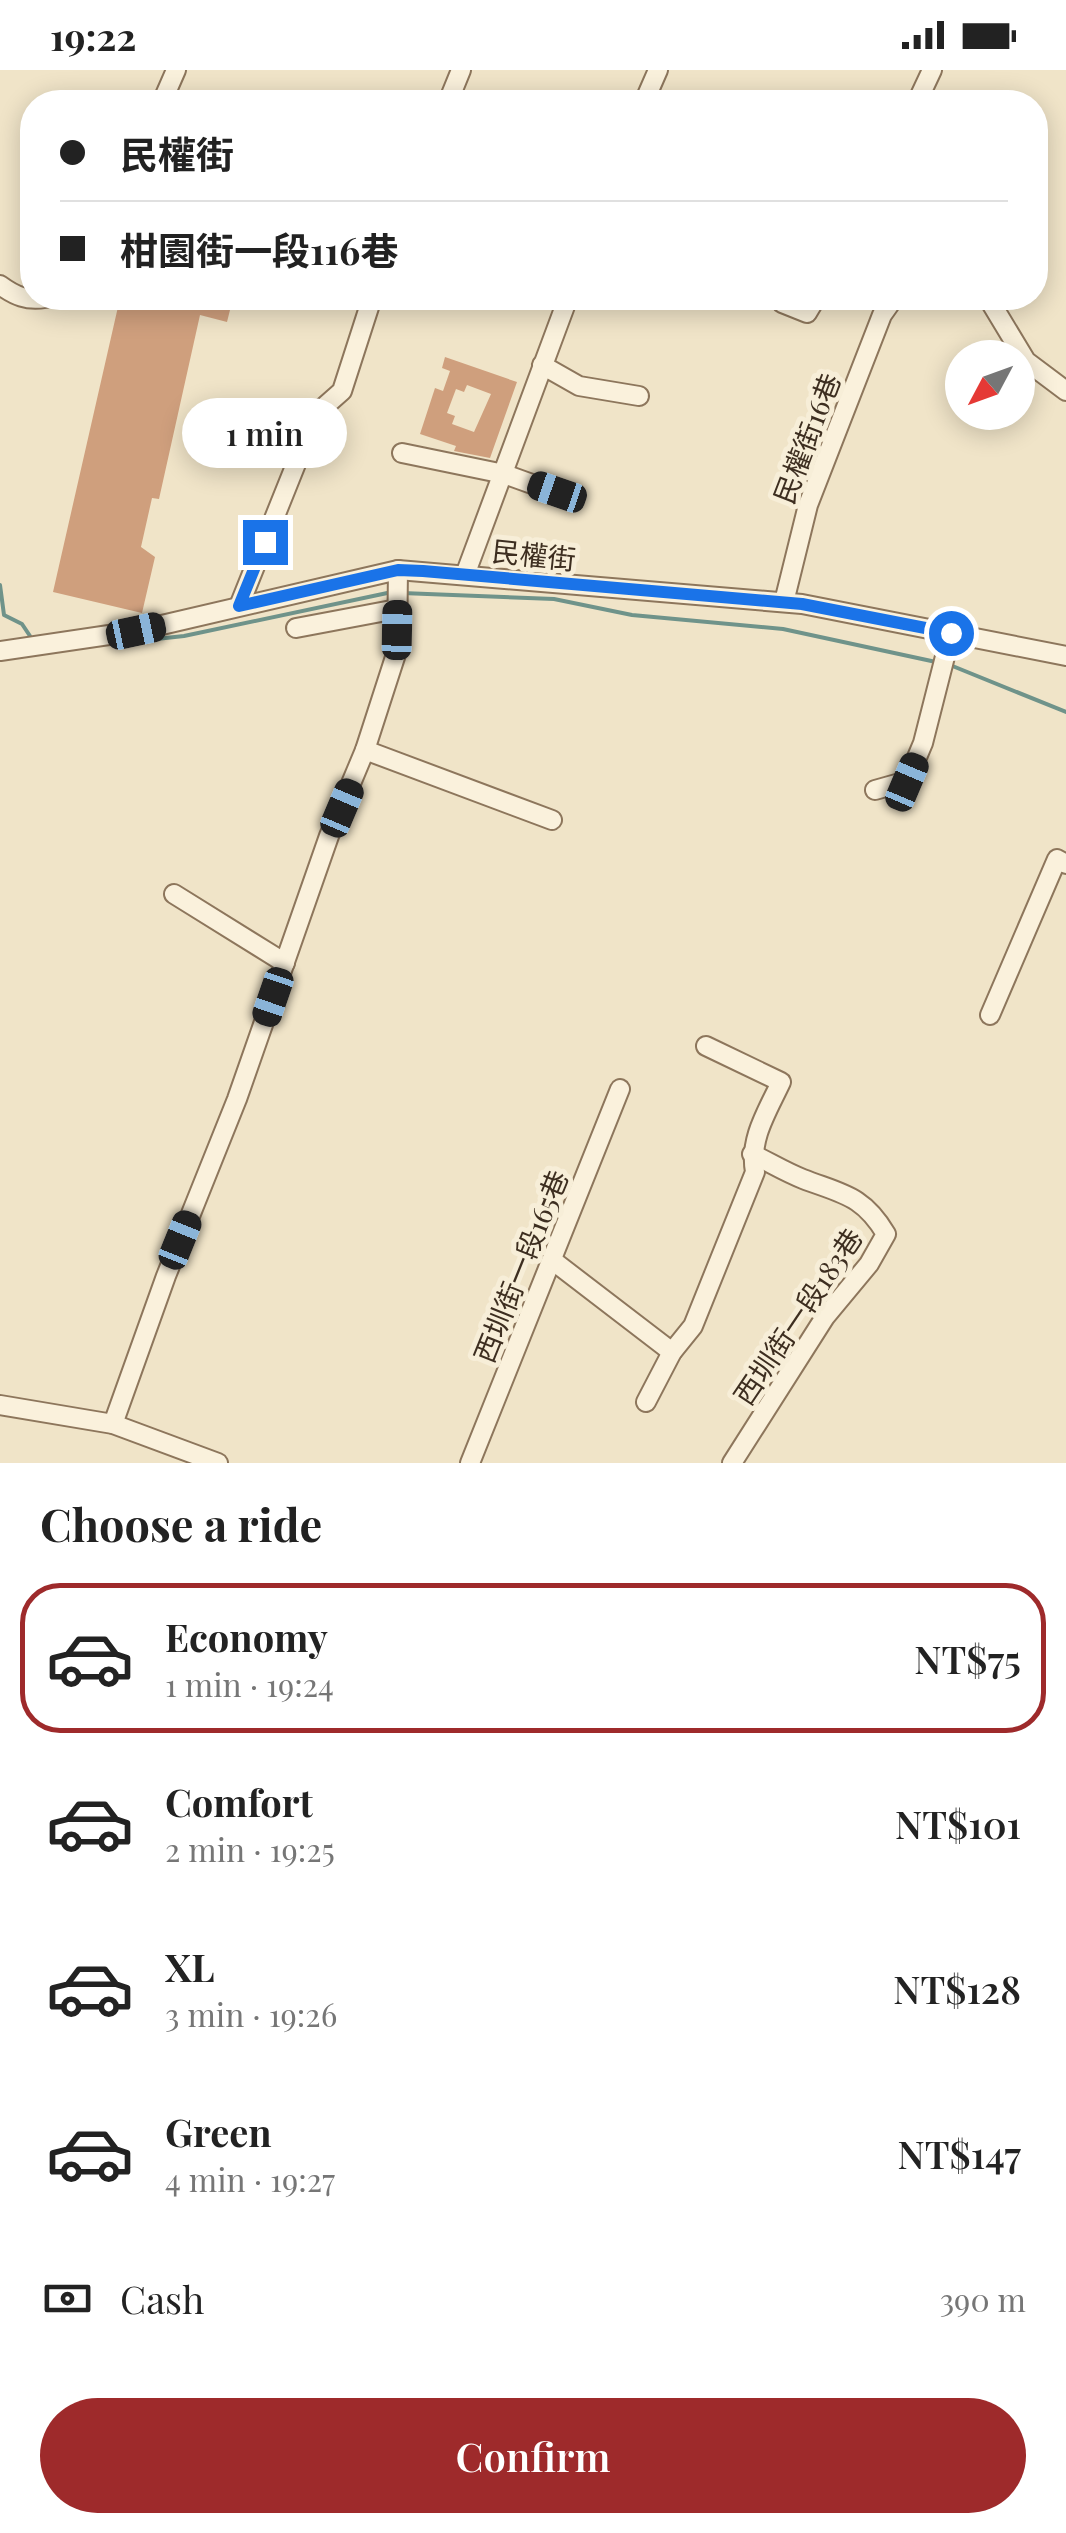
<!DOCTYPE html>
<meta charset="utf-8">
<style>
:root{--surface:#fff;--page:#f2f2f2;--text:#222;--muted:#767676;--line:#e0e0e0;--accent:#9e2a2b}
body{margin:0;font-family:"Playfair Display","Noto Sans TC",serif;background:var(--page);color:var(--text);height:100vh;display:flex;flex-direction:column;font-size:38px;white-space:nowrap}
*{box-sizing:border-box;margin:0}
p{font-size:32px;color:var(--muted)}
.icon{flex:none;width:55px;height:55px;fill:none;stroke:currentColor;stroke-width:2;stroke-linecap:round;stroke-linejoin:round}
.map{position:relative;height:1393px;overflow:hidden}
.side{display:flex;flex-direction:column;background:var(--surface);flex:1}
.side>*{flex:none}
.hud{position:absolute;left:20px;top:20px;width:1028px;height:220px;border-radius:40px;box-shadow:0 5px 25px #0003;display:grid;align-content:center;height:220px;padding:0 40px;background:var(--surface)}
.needle{width:65px;rotate:229deg}
.controls{position:absolute;left:945px;top:270px;display:grid;gap:20px}
.controls a{display:grid;place-items:center;width:90px;height:90px;border-radius:50%;background:var(--surface);box-shadow:0 5px 25px #0003;font-size:50px}
.end{position:absolute;width:45px;height:45px;margin:-22px;border:12px solid #1a73e8;background:#fff;box-shadow:0 0 0 5px #fff}
.from{border-radius:50%}
.bubble{position:absolute;height:70px;border-radius:35px;background:var(--surface);box-shadow:0 5px 25px #0003;font-size:32px;font-weight:600;line-height:70px;text-align:center}
.car{position:absolute;width:30px;height:60px;margin:-30px -15px;border-radius:12px;box-shadow:0 0 8px 2px #0007;background:linear-gradient(#222 24%,#8ab4d8 0 40%,#222 0 76%,#8ab4d8 0 86%,#222 0)}
.hud b{display:flex;align-items:center;gap:35px;height:95px;font-size:38px}
.hud b+b{border-top:2px solid var(--line)}
.hud i{width:25px;height:25px;background:var(--text)}
ul{padding:0;list-style:none}
li{display:flex;align-items:center;gap:30px;height:150px;margin:0 20px 15px;padding:0 20px;border:5px solid transparent;border-radius:40px}
li div{flex:1}
li b{display:block;font-size:38px}
li em{font-style:normal;font-weight:600}
li.current{border-color:var(--accent)}
li>.icon{width:90px;height:90px;stroke-width:1.5}
h2{padding:0 40px;font-size:45px;line-height:120px}
.pay{display:flex;align-items:center;gap:25px;height:110px;padding:0 40px;font-size:38px}
.pay p{margin-inline-start:auto}
.cta{display:flex;gap:20px;margin-top:auto;padding:20px 40px}
.cta a{flex:1;height:115px;border-radius:60px;background:var(--accent);color:#fff;font-size:40px;font-weight:600;line-height:115px;text-align:center}
.status{display:flex;justify-content:space-between;align-items:center;height:70px;padding:0 50px;background:var(--surface);direction:ltr}
.status svg{height:28px;fill:currentColor}
.map>svg:first-child{display:block}
.lines{fill:none;stroke-linecap:round;stroke-linejoin:round}
.stream{stroke:#6f938a;stroke-width:4}
.building{fill:#cf9f7d;fill-rule:evenodd}
.minor-casing{stroke:#8d765c;stroke-width:22}
.minor{stroke:#faf1dc;stroke-width:18}
.route{stroke:#1a73e8;stroke-width:12}
.labels{text-anchor:middle;dominant-baseline:central;stroke-width:10;stroke-linejoin:round;paint-order:stroke}
.street-label{font-size:28px;fill:#3d2e20;stroke:#f7eed8}
</style>
<div class="status"><b>19:22</b><svg viewBox="0 0 49 12"><path d="M0 12V9h3v3zM5 12V6h3v6zM10 12V3h3v9zM15 12V0h3v12zM26 1h20v11H26zM47 4h2v5h-2z"/></svg></div>
<div class="map">
<svg width="1066" height="1393" viewBox="0 0 1066 1393">
<rect width="100%" height="100%" fill="#f0e4c8"/>
<g class="lines">
<g class="stream">
<path d="M0,515L4,545L22,554L30,566"/>
<path d="M402,523L554,529L632,545L783,559L936,592"/>
<path d="M138,571L184,566L392,522"/>
<path d="M950,595L1066,642"/>
</g>
</g>
<g class="building">
<path d="M120,228H233L227,252L200,245L159,429L152,428L141,477L155,487L142,543L53,522Z"/>
<path d="M445,287L517,312L490,388L454,381L456,376L420,364L435,318L443,321L450,301L442,298ZM467,315L491,324L474,362L452,354L455,346L447,343L456,319L464,322Z"/>
</g>
<g class="lines">
<defs>
<g id="minor">
<path d="M162,32L176,0"/>
<path d="M448,32L461,0"/>
<path d="M644,32L658,0"/>
<path d="M917,32L932,0"/>
<path d="M0,215C15,226 27,231 45,228"/>
<path d="M988,228L1026,291L1066,321"/>
<path d="M782,233L807,243L816,228"/>
<path d="M542,295L579,316L639,326"/>
<path d="M402,383L504,404L557,423"/>
<path d="M465,505L568,228"/>
<path d="M784,532L808,435L882,245L894,228"/>
<path d="M239,536L316,344L342,321L372,228"/>
<path d="M296,558L397,539"/>
<path d="M0,581L136,561L398,500L802,534L1066,586"/>
<path d="M365,680L552,750"/>
<path d="M875,720L907,711L923,673L951,563"/>
<path d="M174,824L285,893"/>
<path d="M990,945L1057,789L1066,794"/>
<path d="M552,1190L672,1282"/>
<path d="M646,1332L672,1282L693,1256L755,1102C749,1069 767,1042 781,1012L706,976"/>
<path d="M0,1335L113,1354L218,1393"/>
<path d="M113,1354L166,1206L237,1029L329,766L365,680L397,581L398,500"/>
<path d="M470,1393L620,1019"/>
<path d="M732,1393L825,1247L869,1194L886,1164C863,1125 842,1124 803,1109C785,1102 769,1092 752,1084"/>
</g>
</defs>
<use href="#minor" class="minor-casing"/>
<use href="#minor" class="minor"/>
</g>
<g class="lines">
<path class="route" d="M265,472L239,536L398,500L423,501L802,534L951,563"/>
</g>
<g class="labels">
<g class="street-label">
<text transform="translate(806 368) rotate(-69)">民權街16巷</text>
<text transform="translate(534 484) rotate(6)">民權街</text>
<text transform="translate(520 1196) rotate(-68)">西圳街一段165巷</text>
<text transform="translate(797 1246) rotate(-56)">西圳街一段183巷</text>
</g>
</g>
</svg>
<div class="controls">
<a><svg class="needle" viewBox="-14 -14 28 28"><path d="M0-13l5 13h-10z" fill="#e53935"/><path d="M0 13l5-13h-10z" fill="#767676"/></svg></a>
</div>
<i class="end from" style="left:951px;top:563px"></i>
<i class="end" style="left:265px;top:472px"></i>
<div class="bubble" style="left:182px;top:328px;width:165px">1 min</div>
<i class="car" style="left:557px;top:422px;rotate:289deg"></i>
<i class="car" style="left:397px;top:560px;rotate:1deg"></i>
<i class="car" style="left:136px;top:561px;rotate:78deg"></i>
<i class="car" style="left:907px;top:712px;rotate:23deg"></i>
<i class="car" style="left:342px;top:738px;rotate:23deg"></i>
<i class="car" style="left:273px;top:927px;rotate:199deg"></i>
<i class="car" style="left:180px;top:1170px;rotate:22deg"></i>
<div class="hud">
<b><i class="from"></i>民權街</b>
<b><i></i>柑園街一段116巷</b>
</div>
</div>
<section class="side">
<h2>Choose a ride</h2>
<ul>
<li class="current"><svg class="icon" aria-label="car" viewBox="0 0 24 24"><path d="M5 17H2v-5l4-1 3-4h7l3 4 3 1v5h-3M9 17h6M6 11h13"/><circle cx="7" cy="17" r="2"/><circle cx="17" cy="17" r="2"/></svg><div><b>Economy</b><p>1 min · 19:24</p></div><em>NT$75</em></li>
<li><svg class="icon" aria-label="car" viewBox="0 0 24 24"><path d="M5 17H2v-5l4-1 3-4h7l3 4 3 1v5h-3M9 17h6M6 11h13"/><circle cx="7" cy="17" r="2"/><circle cx="17" cy="17" r="2"/></svg><div><b>Comfort</b><p>2 min · 19:25</p></div><em>NT$101</em></li>
<li><svg class="icon" aria-label="car" viewBox="0 0 24 24"><path d="M5 17H2v-5l4-1 3-4h7l3 4 3 1v5h-3M9 17h6M6 11h13"/><circle cx="7" cy="17" r="2"/><circle cx="17" cy="17" r="2"/></svg><div><b>XL</b><p>3 min · 19:26</p></div><em>NT$128</em></li>
<li><svg class="icon" aria-label="car" viewBox="0 0 24 24"><path d="M5 17H2v-5l4-1 3-4h7l3 4 3 1v5h-3M9 17h6M6 11h13"/><circle cx="7" cy="17" r="2"/><circle cx="17" cy="17" r="2"/></svg><div><b>Green</b><p>4 min · 19:27</p></div><em>NT$147</em></li>
</ul>
<div class="pay"><svg class="icon" aria-label="cash" viewBox="0 0 24 24"><path d="M3 7h18v10H3z"/><circle cx="12" cy="12" r="2"/></svg>Cash<p>390 m</p></div>
<div class="cta"><a>Confirm</a></div>
</section>
